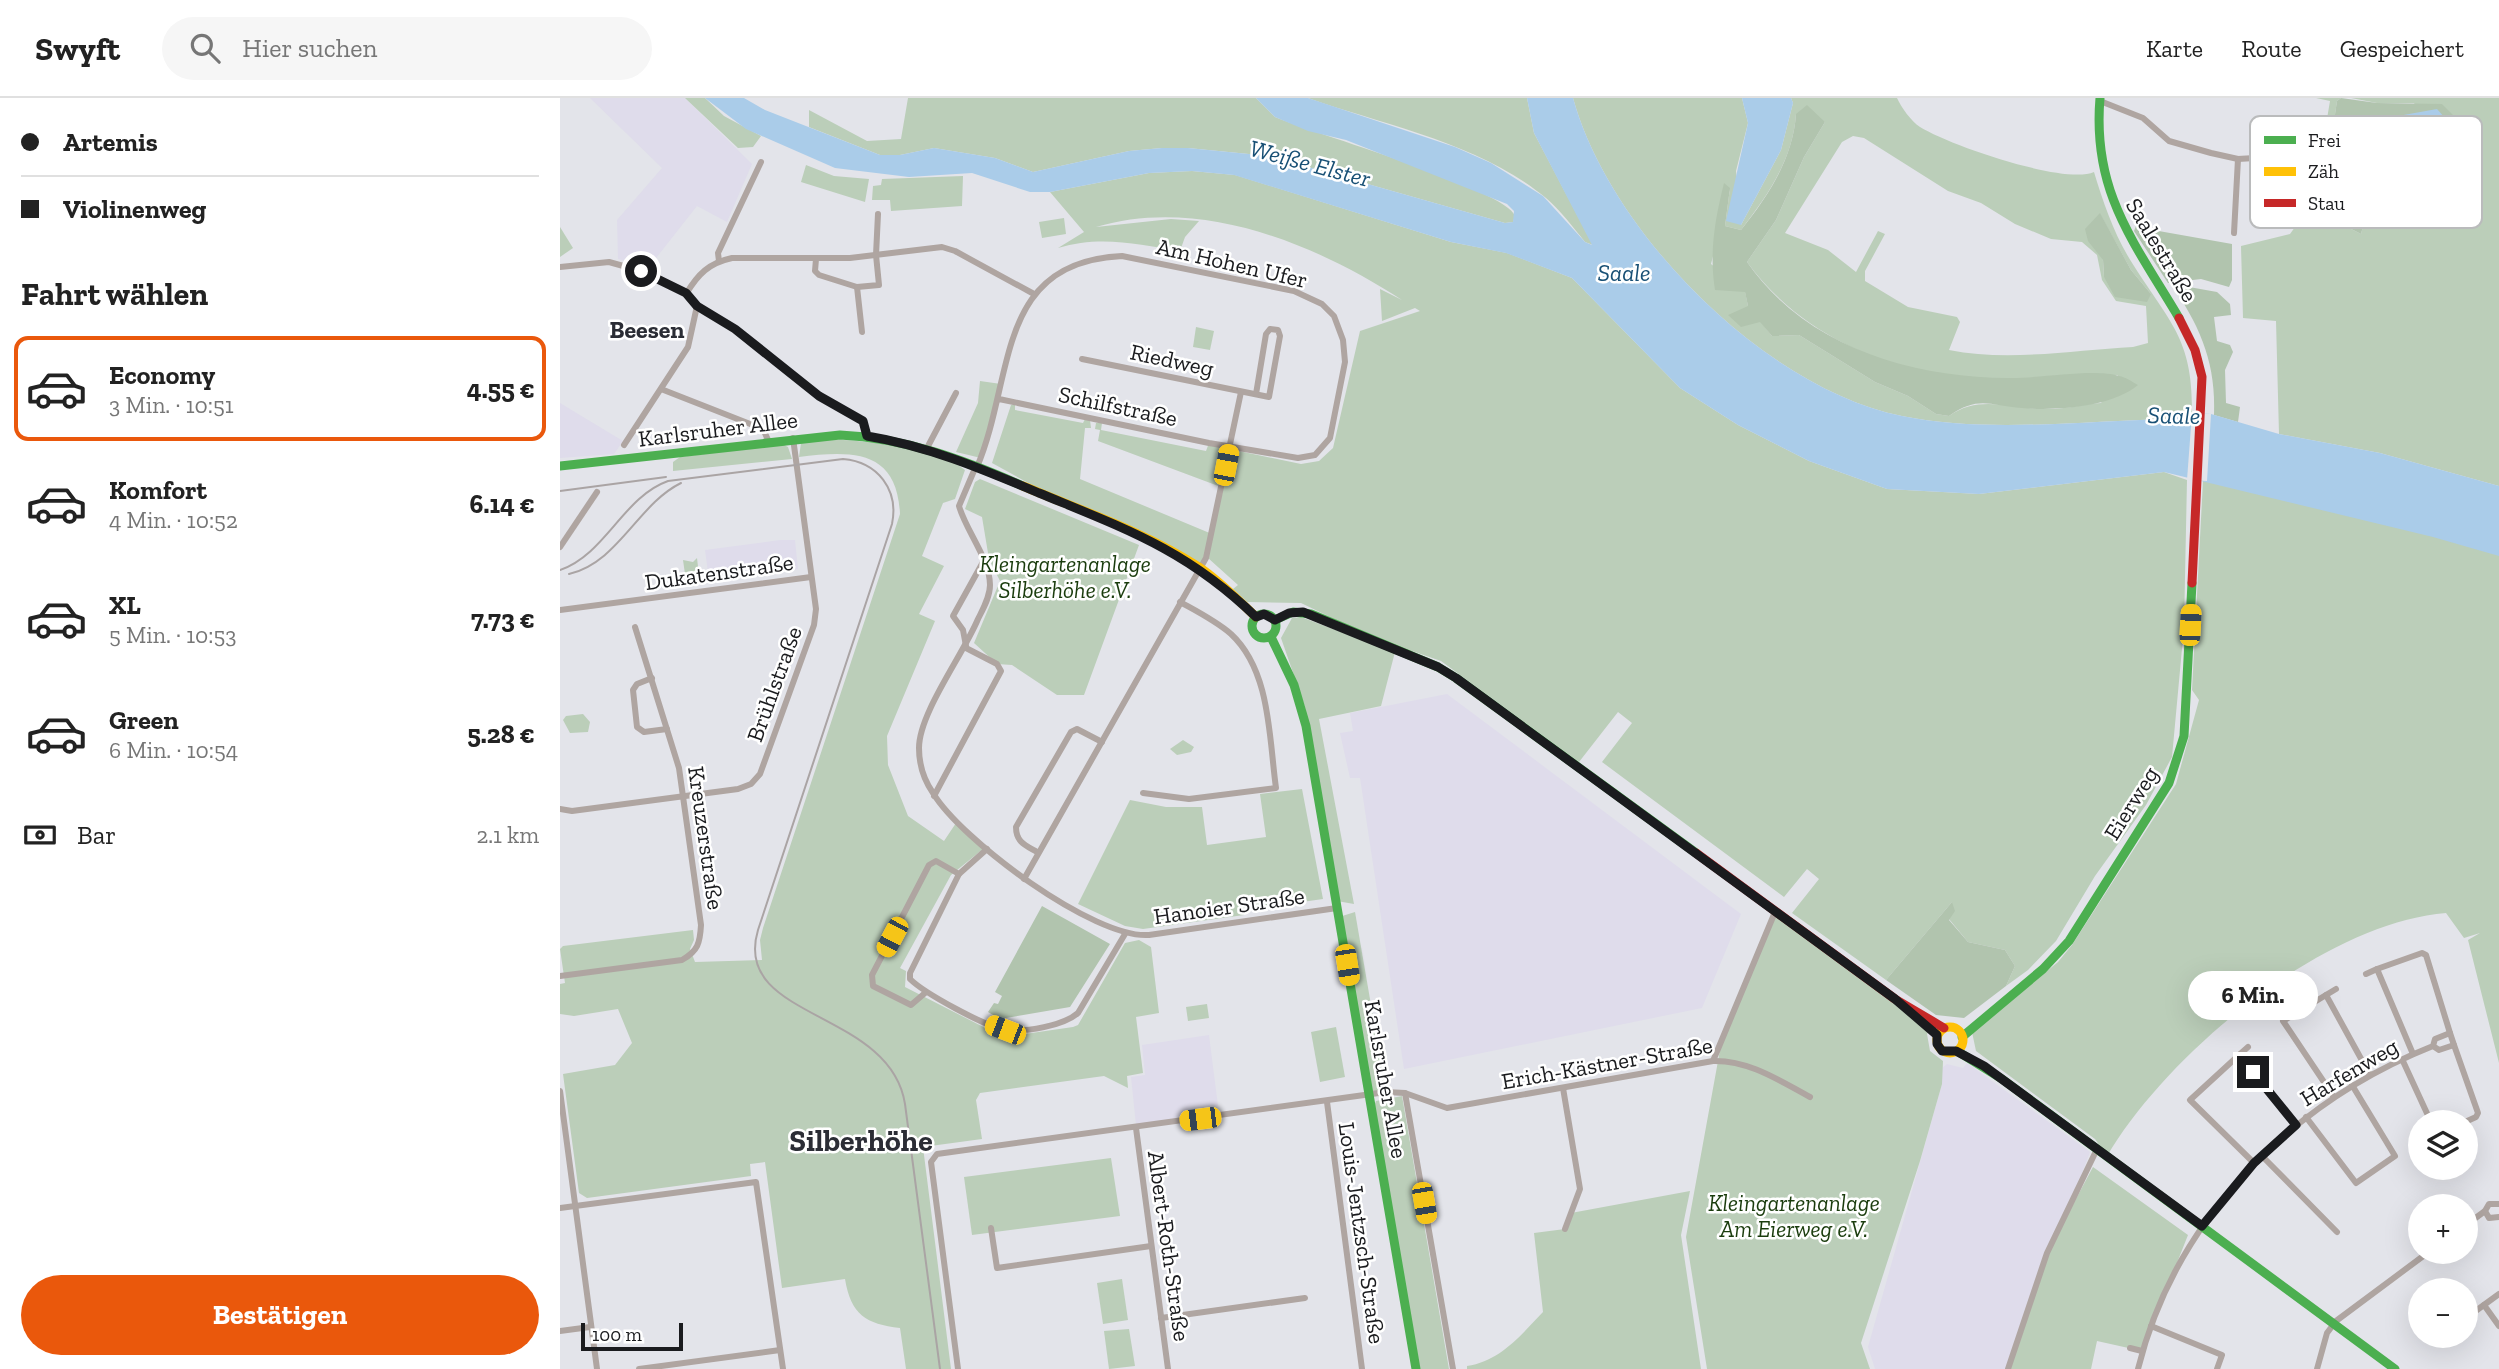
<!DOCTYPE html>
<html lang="de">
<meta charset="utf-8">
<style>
:root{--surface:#fff;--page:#f6f6f6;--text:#222;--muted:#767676;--line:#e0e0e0;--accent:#ea580c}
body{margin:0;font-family:"Zilla Slab",serif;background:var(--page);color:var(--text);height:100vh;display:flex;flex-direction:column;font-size:26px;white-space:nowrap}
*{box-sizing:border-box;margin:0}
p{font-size:23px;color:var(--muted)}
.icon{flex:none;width:38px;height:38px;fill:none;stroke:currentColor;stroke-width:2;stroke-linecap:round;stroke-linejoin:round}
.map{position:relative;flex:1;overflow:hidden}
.panel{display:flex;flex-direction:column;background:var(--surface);width:560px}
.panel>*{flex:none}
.top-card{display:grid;align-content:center;height:154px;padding:0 21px;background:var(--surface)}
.tools{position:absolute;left:1848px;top:1012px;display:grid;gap:14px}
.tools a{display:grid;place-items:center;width:70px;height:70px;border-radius:50%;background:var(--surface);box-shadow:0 7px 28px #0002;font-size:35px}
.scale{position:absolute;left:21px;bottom:18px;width:102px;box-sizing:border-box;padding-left:7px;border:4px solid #1a1b1e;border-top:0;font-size:19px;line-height:24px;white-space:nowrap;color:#1a1b1e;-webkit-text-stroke:5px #fff;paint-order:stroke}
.end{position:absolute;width:32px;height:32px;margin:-16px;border:9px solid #1a1b1e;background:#fff;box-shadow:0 0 0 4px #fff}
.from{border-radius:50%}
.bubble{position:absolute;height:49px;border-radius:24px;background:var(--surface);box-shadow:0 7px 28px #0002;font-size:23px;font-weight:700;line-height:49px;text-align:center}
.car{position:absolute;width:21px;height:42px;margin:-21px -10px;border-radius:9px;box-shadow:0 0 5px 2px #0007;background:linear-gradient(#f5c518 24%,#345 0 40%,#f5c518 0 76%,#345 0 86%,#f5c518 0)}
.top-card b{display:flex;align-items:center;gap:24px;height:66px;font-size:26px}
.top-card b+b{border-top:2px solid var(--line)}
.top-card i{width:18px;height:18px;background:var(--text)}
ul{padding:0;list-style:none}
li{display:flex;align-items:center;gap:21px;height:105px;margin:0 14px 10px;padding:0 7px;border:4px solid transparent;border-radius:14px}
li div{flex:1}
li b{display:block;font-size:26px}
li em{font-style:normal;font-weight:700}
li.on{border-color:var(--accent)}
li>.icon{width:63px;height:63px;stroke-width:1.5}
h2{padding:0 21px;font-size:32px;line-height:84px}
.pay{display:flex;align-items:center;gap:18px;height:77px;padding:0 21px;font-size:26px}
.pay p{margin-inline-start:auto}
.action{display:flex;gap:14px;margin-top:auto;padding:14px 21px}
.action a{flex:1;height:80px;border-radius:42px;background:var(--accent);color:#fff;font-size:28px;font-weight:700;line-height:80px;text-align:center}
header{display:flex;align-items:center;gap:42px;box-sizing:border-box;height:98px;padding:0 35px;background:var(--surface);border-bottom:2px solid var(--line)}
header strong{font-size:33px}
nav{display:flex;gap:38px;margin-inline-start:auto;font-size:24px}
.search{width:490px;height:63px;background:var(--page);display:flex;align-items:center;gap:18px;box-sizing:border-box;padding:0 24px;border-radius:38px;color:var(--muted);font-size:26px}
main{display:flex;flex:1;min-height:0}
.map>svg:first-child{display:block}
.commercial{fill:#dfdceb}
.green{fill:#bbceb9;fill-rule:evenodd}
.forest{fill:#b1c4ae;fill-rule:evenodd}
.water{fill:#aacce9}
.pier{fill:#e3e4ea}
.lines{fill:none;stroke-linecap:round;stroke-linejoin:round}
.street{stroke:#afa5a1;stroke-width:6}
.fast{stroke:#4caf50;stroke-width:9}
.slow{stroke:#ffc107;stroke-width:9}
.jam{stroke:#c62828;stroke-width:9}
.tram{stroke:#aaa4a4;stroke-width:2}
.route{stroke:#1a1b1e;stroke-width:9}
.labels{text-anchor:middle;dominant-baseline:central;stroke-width:5;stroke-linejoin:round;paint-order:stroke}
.street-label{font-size:23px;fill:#1a1b1e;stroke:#fff}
.park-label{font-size:23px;font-style:italic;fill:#1a3c0d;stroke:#fff}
.water-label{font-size:24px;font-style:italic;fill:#185075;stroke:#fff}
.neighbourhood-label{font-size:24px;font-weight:bold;fill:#2b2d35;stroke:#fff}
.district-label{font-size:30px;font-weight:bold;fill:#2b2d35;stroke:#fff}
.key{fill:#fff;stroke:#babbbc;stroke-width:2}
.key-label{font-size:19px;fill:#1a1b1e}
</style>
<header>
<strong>Swyft</strong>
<div class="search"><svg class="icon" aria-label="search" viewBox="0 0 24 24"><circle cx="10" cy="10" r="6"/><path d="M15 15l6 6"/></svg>Hier suchen</div>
<nav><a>Karte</a><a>Route</a><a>Gespeichert</a></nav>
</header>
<main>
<section class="panel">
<div class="top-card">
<b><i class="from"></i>Artemis</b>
<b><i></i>Violinenweg</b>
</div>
<h2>Fahrt wählen</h2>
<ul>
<li class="on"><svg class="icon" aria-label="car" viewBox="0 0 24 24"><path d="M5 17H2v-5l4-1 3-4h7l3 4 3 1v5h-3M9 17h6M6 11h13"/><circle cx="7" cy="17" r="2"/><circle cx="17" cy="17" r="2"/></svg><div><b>Economy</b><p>3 Min. · 10:51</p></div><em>4.55 €</em></li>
<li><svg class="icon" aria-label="car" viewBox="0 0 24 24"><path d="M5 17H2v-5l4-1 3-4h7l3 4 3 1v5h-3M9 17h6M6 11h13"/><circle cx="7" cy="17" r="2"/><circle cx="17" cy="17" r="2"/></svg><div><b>Komfort</b><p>4 Min. · 10:52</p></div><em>6.14 €</em></li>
<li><svg class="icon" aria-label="car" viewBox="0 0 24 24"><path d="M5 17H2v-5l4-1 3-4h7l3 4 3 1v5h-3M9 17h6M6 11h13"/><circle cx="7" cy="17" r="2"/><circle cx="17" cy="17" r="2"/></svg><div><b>XL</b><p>5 Min. · 10:53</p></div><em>7.73 €</em></li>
<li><svg class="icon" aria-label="car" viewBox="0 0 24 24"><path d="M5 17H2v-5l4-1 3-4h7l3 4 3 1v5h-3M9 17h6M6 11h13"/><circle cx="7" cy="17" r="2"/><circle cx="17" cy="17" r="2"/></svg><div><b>Green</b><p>6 Min. · 10:54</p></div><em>5.28 €</em></li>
</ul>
<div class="pay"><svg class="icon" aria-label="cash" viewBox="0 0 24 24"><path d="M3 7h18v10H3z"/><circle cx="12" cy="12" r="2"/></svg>Bar<p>2.1 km</p></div>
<div class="action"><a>Bestätigen</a></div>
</section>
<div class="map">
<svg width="1939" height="1271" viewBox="0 0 1939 1271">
<rect width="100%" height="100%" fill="#e3e4ea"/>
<g class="commercial">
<path d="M30,0H125L192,66L167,124L137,108L89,169L58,161L57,122L102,70Z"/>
<path d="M0,305L63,343L54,356L0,360Z"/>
<path d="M220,442H235L238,471L149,482L145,452Z"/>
<path d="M887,596L1181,816L1142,910L844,971L800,680H790L780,635L793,633L790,615Z"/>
<path d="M649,937L658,1008L644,1009L645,1017L576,1027L571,979L585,977L582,947Z"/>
<path d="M1407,965L1530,1054L1448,1271H1315L1308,1249L1382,986L1381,971L1387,966L1403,970Z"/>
</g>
<g class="green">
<path d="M125,0H145L164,18L201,38L193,49L178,50Z"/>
<path d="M348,0H696L715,19C749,34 948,92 955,118L953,124L945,125L709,58L628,50H602L569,53L473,74L435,60L374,50L340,57H320L249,29V12L307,43L341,41Z"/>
<path d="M748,0H967L974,35L1033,147L1025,144C1013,129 1001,113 986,100C920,45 827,28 748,0Z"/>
<path d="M1013,0H1182L1188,25L1176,73L1181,127L1221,52L1233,5L1231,0H1337C1341,9 1351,23 1360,29C1389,47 1504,87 1534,74C1544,107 1555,139 1574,168C1611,226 1633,242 1632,315L1607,321C1524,323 1423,335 1342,318C1204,290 1050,134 1013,0ZM1236,16L1265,24L1244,59L1216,122L1187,164C1230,223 1294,258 1365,274C1424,287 1498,277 1558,277L1541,305C1523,306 1503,312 1485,311C1450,311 1420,296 1389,318L1376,316L1348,298L1315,284L1239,237L1212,238L1188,208L1185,193L1151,166L1170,90L1165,128L1181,132C1208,97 1233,61 1236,16ZM1293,38L1304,40L1388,93L1421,105L1455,126L1491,141L1522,144L1537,157L1542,182L1556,203L1586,208L1588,245L1573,249C1514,252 1448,264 1389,252L1400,224L1397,219L1348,209L1305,183V173L1325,136L1318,133L1296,174L1268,152L1225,135L1282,44ZM1540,116L1571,172L1591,196L1544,179Z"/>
<path d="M1756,0H1781L1777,3L1760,115L1801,136L1804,124L1793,109L1804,101L1884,89L1886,60L1854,5H1817L1791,0H1939V388L1820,355L1719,336L1716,223L1683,220L1681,148L1730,136L1753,104L1770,3Z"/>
<path d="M246,67L274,78L309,81L305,104L241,84Z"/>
<path d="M632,73L675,77L891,144L947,155L1012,180L1120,290L1178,327L1249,363L1327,391L1419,396L1604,374L1627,382L1624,529L1612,659L1586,707L1535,778L1496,843L1468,872L1446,888L1455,868L1445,852L1408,844L1389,821L1392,804L1326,882L1232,815L1259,781L1247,771L1224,799L1042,664L1072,625L1058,614L1019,664L881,563L852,553L845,555L741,505L687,504L673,491L678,487L648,460L640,470L508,407L432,365L451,307H455V312L523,325L525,321L530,322L531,330H525L520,381L652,436L661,389L538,343L540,332L535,331L536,325H542L541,332L646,353L649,345L658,346L664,354L662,381L669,351L741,366L759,363L773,350L800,233L860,213L855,210L822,223L820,191L842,202C756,146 640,98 536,129L611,121L639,123L625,139L620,153C579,146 539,137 498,150L524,134L490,94L589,75Z"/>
<path d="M403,78L402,108L331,113L330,102H312L313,88L321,87L322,81Z"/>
<path d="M504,120L506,136L482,140L479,124Z"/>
<path d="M0,129L13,150L0,159Z"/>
<path d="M636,229L654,233L650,252L633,249Z"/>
<path d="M420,283L441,286L421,360L396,354L418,305Z"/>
<path d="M264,341C298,342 379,349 405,372L395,401L383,405L362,458L384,468L359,516L375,523L327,638L328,667L348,718L384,743L396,725L423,751L391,777L340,870L346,873L345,889L443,939L513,929L518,927L565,845L579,842L591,849L599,915L576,919L583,975L567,978L568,990L544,978L420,995L416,1002L422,1041L363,1049L391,1271H346L340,1230C306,1226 291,1217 285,1181L222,1190L205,1064L190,1066L191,1078L27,1100L19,1095L3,976L55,967L72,945L58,911L14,918L0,916V886L5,885L0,851L3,848L133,832L134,842L130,851L135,864L202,862L200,842L203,830L340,416C337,350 290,353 239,359L241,345Z"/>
<path d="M222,346L228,349L232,361L113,373V364L120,359Z"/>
<path d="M420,381L579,447L524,597H497L452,567L437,566L414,545L440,483L429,461L422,419L405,411L415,384Z"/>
<path d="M1643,383L1939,412V965L1908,842L1920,835L1904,840L1886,815C1763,825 1608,955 1547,1058L1535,1041L1416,953L1412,934L1498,864L1512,847L1616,686L1639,602L1632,592Z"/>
<path d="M137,460L140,486L113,490L126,486V481L131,480L130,476H125L123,462L133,464Z"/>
<path d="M741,519L835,554L821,608L759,621L794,806L777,803L745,609L721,540L732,520Z"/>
<path d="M23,616L30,624L28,634L10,635L3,622L6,618Z"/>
<path d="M623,642L634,649L631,654L617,657L610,651Z"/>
<path d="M742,691L763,801L685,812L684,817L583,831L565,828L518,806L570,702L606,709H642L647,747L706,739L700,696Z"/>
<path d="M795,814L826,994L808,995L779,819Z"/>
<path d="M1215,814L1335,901L1371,931L1367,936L1370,953L1383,963L1382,986L1360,1063L1301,1245L1310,1271H1147L1126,1139L1164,930Z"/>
<path d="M647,906L649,920L628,923L626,909Z"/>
<path d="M776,929L785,979L760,984L751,934Z"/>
<path d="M842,998L889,1271H860L814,1008L816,1003Z"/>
<path d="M551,1060L560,1118L412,1137L404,1079Z"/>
<path d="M1533,1069L1628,1137L1582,1253L1537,1243L1531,1271H1448L1487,1155Z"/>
<path d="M1130,1093L1121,1137L1141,1271H907V1268C940,1263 960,1238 983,1214L974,1135L1005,1131L1011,1115Z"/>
<path d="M562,1181L568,1222L543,1226L537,1185Z"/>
<path d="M569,1231L575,1268L549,1271L544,1233Z"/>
</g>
<g class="forest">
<path d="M1781,0L1817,5L1882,6L1894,18L1897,43L1886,60L1884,89L1804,101L1793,109L1804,124L1801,136L1760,115L1777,3ZM1800,17L1838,18L1855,61L1795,77Z"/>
<path d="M1247,7L1265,24L1244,59L1216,122L1187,164C1245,248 1349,279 1448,280C1476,281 1534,270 1559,278C1566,279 1572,284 1578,287C1552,309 1495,313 1462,310C1430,308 1419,297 1389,318L1376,316L1348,298L1315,284L1239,237L1212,238L1200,224L1181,229L1168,217L1188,208L1185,194L1155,192C1149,155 1155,121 1164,85L1170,90L1165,128L1181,132C1208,98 1233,61 1236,16Z"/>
<path d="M1540,115L1571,172L1591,196L1587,204L1555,199L1544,179L1543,162L1528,143L1525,131Z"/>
<path d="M1578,123L1593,132L1672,146V182L1669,189L1641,181L1608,185L1574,133Z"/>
<path d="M1629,189L1657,194L1670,206L1671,217L1654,219L1657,243L1670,247L1673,254L1665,272L1666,305L1680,309L1678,324L1654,317C1656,268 1642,232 1615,192Z"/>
<path d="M1392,804L1395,813L1389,822L1408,844L1445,852L1455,868L1446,888L1404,920L1376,917L1326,882Z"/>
<path d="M482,808L550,846L510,909L440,921L428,914L434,905L438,906L442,898L435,894Z"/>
</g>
<g class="water">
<path d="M145,0H184L205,12L320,57H340L374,50L435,60L473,74L569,53L602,50H628L709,58L945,125L953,124L954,113L947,106L786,42L748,33L715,19L696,0H748L895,49L931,65L983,98L1025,144L1032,147L974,35L967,0H1013C1050,134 1204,290 1342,318C1423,335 1524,323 1607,321L1632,315L1651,316L1719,336L1820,355L1939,388V458L1873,439L1604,374L1419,396L1327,391L1249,363L1178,327L1120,290L1012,180L946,155L891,144L674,77L632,73L589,75L490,94H470L412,75L349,79L275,70L186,31Z"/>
<path d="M1182,0H1231L1233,5L1221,52L1181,127L1166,123L1188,25Z"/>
<path d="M1877,11L1886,21L1884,41L1855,61L1795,77L1769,58L1777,18H1838Z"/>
</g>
<path class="pier" d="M1632,315L1651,316L1647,383L1627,382Z"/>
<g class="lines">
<g class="street">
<path d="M1540,3L1583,20L1609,43L1651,55L1678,61L1728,58L1760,65"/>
<path d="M1674,135L1678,61"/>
<path d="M256,161L255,173L259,177L297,189L319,187L316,157L318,116"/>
<path d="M159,163L158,155L201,64"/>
<path d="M0,169L49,164L92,176L126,196L137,208L175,231L259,298L303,323L307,338"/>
<path d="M297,189L302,234"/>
<path d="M126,196C138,176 149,165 172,160H290L382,149L395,153L474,196"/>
<path d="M522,261L709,299L720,238L718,232L710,231L706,236L696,296"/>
<path d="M101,291L203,331L209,344"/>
<path d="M64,347L128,249L137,208"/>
<path d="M367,350L396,295"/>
<path d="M416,368L399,408C406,433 430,461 430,487C430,499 423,511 418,521C403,557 359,615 359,650C359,666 364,682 373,695C401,742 534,841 589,837L777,810"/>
<path d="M417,369C455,280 434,164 562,158L734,193L762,206L774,218L783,242L785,264L770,340L755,357L738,360L649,345L439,301"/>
<path d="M0,449L37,394"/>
<path d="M0,512L251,479"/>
<path d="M406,548L403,532L393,518L423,464"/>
<path d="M92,580L77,586L73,592L77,629L84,634L107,631"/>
<path d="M583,695L629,701L716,690C709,641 711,573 671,536C656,523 638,514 620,504"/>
<path d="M374,698L441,573L437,566L406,550"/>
<path d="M0,711L12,713L178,691L191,686L200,676L254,527L256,511L233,340"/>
<path d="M427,751L399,776L350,875V881C364,895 426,929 446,932C466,934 503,928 518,915L565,836"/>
<path d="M477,754C465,747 456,744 456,729L511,634L517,631L542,644"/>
<path d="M464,781L646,460L681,294"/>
<path d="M1806,876L1817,871"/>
<path d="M0,878L122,862C138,853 140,845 141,827L119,670L75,529"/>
<path d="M365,895L351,907L313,888L312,877L369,767L376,763L399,776"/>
<path d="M1766,897L1776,891"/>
<path d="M1894,947L1918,1015L1916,1019L1905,1024"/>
<path d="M1853,956L1817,871L1862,855L1866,857L1890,935"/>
<path d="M1679,957L1688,949"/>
<path d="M1842,961L1871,1024"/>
<path d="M1153,963L1215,814"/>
<path d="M1003,990L1020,1091L1005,1131"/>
<path d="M0,993L37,1271"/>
<path d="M845,995L893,1271"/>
<path d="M1774,999L1723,923L1766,897L1810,977"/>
<path d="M767,1004L802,1271"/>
<path d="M1746,1019L1796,1085L1835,1058L1792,987"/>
<path d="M576,1030L608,1271"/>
<path d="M1702,1058L1777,1134"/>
<path d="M1694,1065L1630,1002L1679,957L1736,1027"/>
<path d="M1939,1106H1929L1925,1113L1929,1120L1939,1119"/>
<path d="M0,1110L196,1084L223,1271"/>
<path d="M1906,1127L1925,1113"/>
<path d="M431,1130L437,1170L591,1148"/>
<path d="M1924,1207L1939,1228"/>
<path d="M601,1220L745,1200"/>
<path d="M1906,1220L1939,1196"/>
<path d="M1591,1228L1662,1257L1657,1271"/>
<path d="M0,1233L30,1229"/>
<path d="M1570,1250L1582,1253"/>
<path d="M79,1271L220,1252"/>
<path d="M398,1271L371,1064L377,1056L826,994L845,995L887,1010L1153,963C1189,962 1220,983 1250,999"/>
<path d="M1448,1271L1487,1155L1537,1051"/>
<path d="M1578,1271C1615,1121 1732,1004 1873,948L1879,952L1894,947L1890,935L1875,941L1873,948"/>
<path d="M1757,1271L1767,1235L1776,1223L1870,1153"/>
</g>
<g class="fast">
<path d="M1540,0C1532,94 1574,144 1619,220"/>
<path d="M0,368L280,337C346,340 404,362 463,388"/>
<circle cx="704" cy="528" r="12"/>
<path d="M715,522L733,514L751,516L878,569L896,580L1136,755"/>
<path d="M711,539L734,587L746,628L856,1271"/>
<path d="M1402,939L1483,871L1509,843L1609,685L1624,638L1632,485"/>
<path d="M1397,953L1442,981L1835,1271"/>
</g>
<g class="slow">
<path d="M463,388C522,413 585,434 639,469C660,483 678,502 696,519"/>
<circle cx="1390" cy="942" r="13"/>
</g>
<g class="jam">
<path d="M1619,220L1635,252L1642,279L1632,485"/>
<path d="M1136,755L1335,901L1384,930"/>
</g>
<g class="tram">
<path d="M0,393L106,379"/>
<path d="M0,472C46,456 63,399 108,383L283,361C318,364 339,392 332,426L198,832C171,922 330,911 345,1006L380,1271"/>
<path d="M9,476C58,465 78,406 121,385"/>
</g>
</g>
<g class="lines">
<path class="route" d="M81,173L126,195L137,208L175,231L259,298L303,323L307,338C368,348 422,371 479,395C566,431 627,452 696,519L704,516L715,522L729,515L743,514L878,569L896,580L1335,901L1377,937V946L1382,953H1396L1424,968L1642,1128L1694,1065L1736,1027L1693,974"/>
</g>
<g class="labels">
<g class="street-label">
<text transform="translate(1602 152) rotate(59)">Saalestraße</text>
<text transform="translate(672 165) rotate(13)">Am Hohen Ufer</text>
<text transform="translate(612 262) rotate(12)">Riedweg</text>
<text transform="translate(558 308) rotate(12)">Schilfstraße</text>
<text transform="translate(158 331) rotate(-7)">Karlsruher Allee</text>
<text transform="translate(159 474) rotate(-8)">Dukatenstraße</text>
<text transform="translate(214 586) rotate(-70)">Brühlstraße</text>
<text transform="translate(1571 705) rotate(-58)">Eierweg</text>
<text transform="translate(146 740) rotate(82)">Kreuzerstraße</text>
<text transform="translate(669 808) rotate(-8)">Hanoier Straße</text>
<text transform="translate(1047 965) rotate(-10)">Erich-Kästner-Straße</text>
<text transform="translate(1789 974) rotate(-31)">Harfenweg</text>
<text transform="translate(826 981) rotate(80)">Karlsruher Allee</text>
<text transform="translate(802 1135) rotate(82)">Louis-Jentzsch-Straße</text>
<text transform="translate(609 1148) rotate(82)">Albert-Roth-Straße</text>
</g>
<g class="park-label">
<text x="505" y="466">Kleingartenanlage<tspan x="505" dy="26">Silberhöhe e.V.</tspan></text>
<text x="1234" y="1105">Kleingartenanlage<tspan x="1234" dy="26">Am Eierweg e.V.</tspan></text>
</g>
<g class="water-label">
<text transform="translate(750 65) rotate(15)">Weiße Elster</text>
<text x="1064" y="174">Saale</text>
<text transform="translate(1614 317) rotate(1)">Saale</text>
</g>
<g class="neighbourhood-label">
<text x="87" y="231">Beesen</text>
</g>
<g class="district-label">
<text x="301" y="1043">Silberhöhe</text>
</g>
</g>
<rect x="1690" y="18" width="232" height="112" rx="10" class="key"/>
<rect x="1704" y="38" width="32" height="8" fill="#4caf50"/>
<rect x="1704" y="69" width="32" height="9" fill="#ffc107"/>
<rect x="1704" y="101" width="32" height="8" fill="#c62828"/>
<g class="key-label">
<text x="1748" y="49">Frei</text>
<text x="1748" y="80">Zäh</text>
<text x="1748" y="112">Stau</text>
</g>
</svg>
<div class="tools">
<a><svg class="icon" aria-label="layers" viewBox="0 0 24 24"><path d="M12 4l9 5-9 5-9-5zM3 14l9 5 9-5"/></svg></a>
<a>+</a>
<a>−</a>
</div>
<div class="scale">100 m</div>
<i class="end from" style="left:81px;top:173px"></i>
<i class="end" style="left:1693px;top:974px"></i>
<div class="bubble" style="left:1628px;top:873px;width:130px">6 Min.</div>
<i class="car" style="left:666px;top:367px;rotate:11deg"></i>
<i class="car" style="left:1630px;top:527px;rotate:3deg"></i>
<i class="car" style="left:332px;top:839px;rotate:208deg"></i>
<i class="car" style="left:787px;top:867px;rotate:171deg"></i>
<i class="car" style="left:445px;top:932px;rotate:291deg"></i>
<i class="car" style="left:640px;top:1021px;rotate:263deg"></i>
<i class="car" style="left:864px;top:1105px;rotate:170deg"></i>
</div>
</main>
